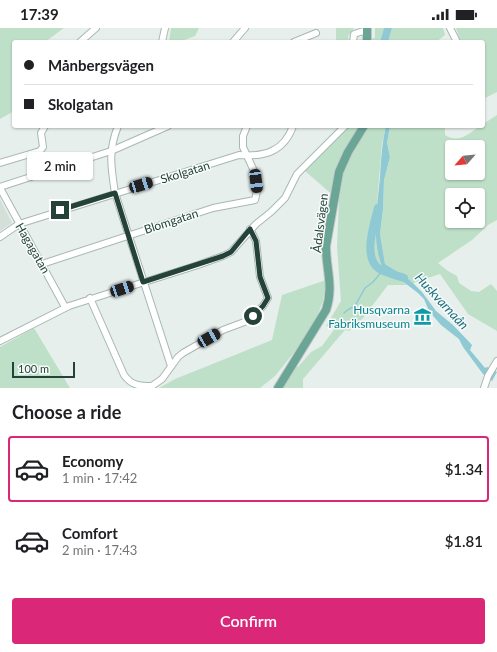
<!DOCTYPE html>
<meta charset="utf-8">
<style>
:root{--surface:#fff;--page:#f6f6f6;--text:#202124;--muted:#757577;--line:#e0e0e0;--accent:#db2777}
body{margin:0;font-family:Lato,sans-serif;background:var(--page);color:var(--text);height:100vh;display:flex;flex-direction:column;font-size:15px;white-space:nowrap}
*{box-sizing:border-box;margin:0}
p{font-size:13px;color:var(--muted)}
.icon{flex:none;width:22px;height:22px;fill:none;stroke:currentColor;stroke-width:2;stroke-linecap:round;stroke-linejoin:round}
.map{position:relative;height:360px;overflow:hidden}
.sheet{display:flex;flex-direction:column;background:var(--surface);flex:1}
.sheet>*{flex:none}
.guide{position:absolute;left:12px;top:12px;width:473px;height:88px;border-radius:4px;box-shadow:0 1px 3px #0004;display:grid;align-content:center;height:88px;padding:0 12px;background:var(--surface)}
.needle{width:26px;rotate:243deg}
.controls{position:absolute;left:445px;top:112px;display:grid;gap:8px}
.controls a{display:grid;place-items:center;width:40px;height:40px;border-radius:4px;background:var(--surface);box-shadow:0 1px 3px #0004;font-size:20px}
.scale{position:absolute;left:12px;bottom:10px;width:63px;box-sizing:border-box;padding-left:4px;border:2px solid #24423a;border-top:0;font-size:11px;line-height:14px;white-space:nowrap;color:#24423a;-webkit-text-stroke:3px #f7fbf9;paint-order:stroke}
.end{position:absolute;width:18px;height:18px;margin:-9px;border:5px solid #24423a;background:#fff;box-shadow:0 0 0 2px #fff}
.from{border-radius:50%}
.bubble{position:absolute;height:28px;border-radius:4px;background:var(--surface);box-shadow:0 1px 3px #0004;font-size:13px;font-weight:600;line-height:28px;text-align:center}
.car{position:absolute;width:12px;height:24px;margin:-12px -6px;border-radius:5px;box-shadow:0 0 3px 1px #0007;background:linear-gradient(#222 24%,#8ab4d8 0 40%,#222 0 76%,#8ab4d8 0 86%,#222 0)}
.guide b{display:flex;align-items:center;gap:14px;height:38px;font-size:15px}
.guide b+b{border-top:1px solid var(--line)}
.guide i{width:10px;height:10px;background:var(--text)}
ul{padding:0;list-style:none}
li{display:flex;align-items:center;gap:12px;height:66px;margin:0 8px 6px;padding:0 4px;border:2px solid transparent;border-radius:4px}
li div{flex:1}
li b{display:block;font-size:15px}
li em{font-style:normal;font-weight:600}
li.current{border-color:var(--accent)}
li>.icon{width:36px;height:36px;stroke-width:1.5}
h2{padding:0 12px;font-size:18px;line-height:48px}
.action{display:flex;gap:8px;margin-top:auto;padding:8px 12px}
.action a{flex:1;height:46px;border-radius:4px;background:var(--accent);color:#fff;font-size:16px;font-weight:600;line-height:46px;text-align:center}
.status{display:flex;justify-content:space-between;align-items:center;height:28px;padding:0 20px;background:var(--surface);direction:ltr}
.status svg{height:11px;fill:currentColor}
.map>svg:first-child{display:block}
.built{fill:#d4dfda}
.green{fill:#bfe0c8;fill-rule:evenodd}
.water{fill:#8ec9d4}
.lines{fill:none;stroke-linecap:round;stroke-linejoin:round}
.stream{stroke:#8ec9d4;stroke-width:1.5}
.river{stroke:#8ec9d4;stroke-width:8}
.minor-casing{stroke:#a8b8b2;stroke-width:8}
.major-casing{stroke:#c2cac8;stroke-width:10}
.minor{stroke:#fff;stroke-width:6}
.major{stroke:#6aa596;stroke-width:8}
.route{stroke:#24423a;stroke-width:5}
.labels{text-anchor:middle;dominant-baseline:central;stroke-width:3;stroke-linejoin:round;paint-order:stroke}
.street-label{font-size:12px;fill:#24423a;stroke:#f7fbf9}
.culture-label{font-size:12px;fill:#0d838f;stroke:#f7fbf9;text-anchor:end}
.water-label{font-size:13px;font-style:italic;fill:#1c6f80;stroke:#f7fbf9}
</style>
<div class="status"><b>17:39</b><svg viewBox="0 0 49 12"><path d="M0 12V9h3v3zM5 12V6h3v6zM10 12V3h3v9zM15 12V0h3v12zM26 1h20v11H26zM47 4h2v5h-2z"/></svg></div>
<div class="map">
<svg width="497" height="360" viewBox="0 0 497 360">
<rect width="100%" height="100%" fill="#e6efeb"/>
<path class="built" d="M0,171L12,195L0,203Z"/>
<g class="green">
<path d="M0,0H64L45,14H14V83L0,91Z"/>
<path d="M171,0H199L195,8L179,14H169Z"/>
<path d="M336,0H354L348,8L349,14H336Z"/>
<path d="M375,0H384L380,14H356V12L375,10Z"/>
<path d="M392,0H443L445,7L436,14H388Z"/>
<path d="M456,0H497V64L483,71V14H461Z"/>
<path d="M497,87V192L488,197L472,212L438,235L448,243L457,248L459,255L471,263L479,264L491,256L497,263V303L468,286L440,246L413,255L406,249L385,236L380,206L383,181L384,152L390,129L387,115L390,98H445V107C459,116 468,106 480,98H483V96ZM452,119H478V145H452ZM452,167H478V193H452Z"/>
<path d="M350,98H386L382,116L375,199L383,241L393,246L407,257H388L363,290L349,303L345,302L303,351V360H283L296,339H298L311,324L322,318L336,299L326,298L341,273L337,219L339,171L328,163L305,143Z"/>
<path d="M326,252L323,273L317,288L300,317L275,348L260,360H159L175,351L272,312L282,267Z"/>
<path d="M34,300L70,360H0V319Z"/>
</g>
<g class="water">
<path d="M384,0H392L388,14H380Z"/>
<path d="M386,98H390L387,115L390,129L384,152L383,181L380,206L385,236L406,249L413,255L422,264L436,283L453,297L472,317L470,322L485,340L487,339L497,344L492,353L483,346L463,319L459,311L441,297L429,283L424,271L418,265L393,246L383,241C371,212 377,181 380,150C381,132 382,115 386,98Z"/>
</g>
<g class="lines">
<path class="stream" d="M344,285L349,281L355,278L365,260L373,254L383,242"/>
<path class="river" d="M378,180C374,196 363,228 378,240C385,245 396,247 404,250"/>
<defs>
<g id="minor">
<path d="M450,0L457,14"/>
<path d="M80,14L96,0"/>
<path d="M162,14L165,0"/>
<path d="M233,14L245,0"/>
<path d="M294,14L316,5"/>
<path d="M353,14L354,6L367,2"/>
<path d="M118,98C108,123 111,139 115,165L171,338"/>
<path d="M0,135L40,123L43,119L41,105L45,98"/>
<path d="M0,159L111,123L168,98"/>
<path d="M0,160L65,279"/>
<path d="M0,209L19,196L239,127C264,129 284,124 293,98"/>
<path d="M42,236L213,180L255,172L257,163L254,143L243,119V108L247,98"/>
<path d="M90,270L124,347C132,358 140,358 152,358"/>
<path d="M0,313L69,278L198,237L223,228L231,224L256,196L271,184L285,170L297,146L345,98"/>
<path d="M149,360L162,351L178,329L183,325L223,302L247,293L263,278L268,270L260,249L256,213L250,201"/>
<path d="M484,360L488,348L497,333"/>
</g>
<g id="major">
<path d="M367,14V0"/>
<path d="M278,360L326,282C334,258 326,242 326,218L339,144L348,124L364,98"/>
</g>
</defs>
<use href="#minor" class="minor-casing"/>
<use href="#major" class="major-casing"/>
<use href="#minor" class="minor"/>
<use href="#major" class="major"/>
</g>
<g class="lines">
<path class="route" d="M60,182L115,165L143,254L223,228L231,224L250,201L256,213L260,249L268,270L263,278L253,288"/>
</g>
<defs>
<symbol id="museum-bare" viewBox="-9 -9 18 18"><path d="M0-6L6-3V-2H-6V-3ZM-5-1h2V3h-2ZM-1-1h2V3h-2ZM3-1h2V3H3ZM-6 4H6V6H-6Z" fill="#0f9aa8" stroke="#f7fbf9" stroke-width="2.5" paint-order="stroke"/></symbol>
</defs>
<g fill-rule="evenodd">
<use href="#museum-bare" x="410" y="276" width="25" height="25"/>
</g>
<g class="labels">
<g class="street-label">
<text transform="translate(185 144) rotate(-17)">Skolgatan</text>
<text transform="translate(171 193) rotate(-18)">Blomgatan</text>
<text transform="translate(320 195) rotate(-83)">Ådalsvägen</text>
<text transform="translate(33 220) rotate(60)">Hagagatan</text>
</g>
<g class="culture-label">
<text x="410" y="281">Husqvarna<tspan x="410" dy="14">Fabriksmuseum</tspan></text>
</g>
<g class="water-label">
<text transform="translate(442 273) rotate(47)">Huskvarnaån</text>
</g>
</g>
</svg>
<div class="controls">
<a><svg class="needle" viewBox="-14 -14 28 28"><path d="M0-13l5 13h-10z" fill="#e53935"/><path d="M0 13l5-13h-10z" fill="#757577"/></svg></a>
<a><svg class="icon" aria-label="locate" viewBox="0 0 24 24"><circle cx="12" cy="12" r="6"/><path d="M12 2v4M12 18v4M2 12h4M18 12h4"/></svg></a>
</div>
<div class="scale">100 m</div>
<i class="end from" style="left:253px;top:288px"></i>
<i class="end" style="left:60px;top:182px"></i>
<div class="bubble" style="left:27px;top:124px;width:66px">2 min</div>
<i class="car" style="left:256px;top:153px;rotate:173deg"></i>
<i class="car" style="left:141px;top:157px;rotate:73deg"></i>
<i class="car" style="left:122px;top:261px;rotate:72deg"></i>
<i class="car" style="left:209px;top:310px;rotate:60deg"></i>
<div class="guide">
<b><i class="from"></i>Månbergsvägen</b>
<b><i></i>Skolgatan</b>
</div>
</div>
<section class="sheet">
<h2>Choose a ride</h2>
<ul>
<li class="current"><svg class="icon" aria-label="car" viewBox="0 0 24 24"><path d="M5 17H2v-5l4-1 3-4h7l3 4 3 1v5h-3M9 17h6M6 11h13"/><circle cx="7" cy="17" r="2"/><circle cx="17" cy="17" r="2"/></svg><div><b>Economy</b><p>1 min · 17:42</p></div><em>$1.34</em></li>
<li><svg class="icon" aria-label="car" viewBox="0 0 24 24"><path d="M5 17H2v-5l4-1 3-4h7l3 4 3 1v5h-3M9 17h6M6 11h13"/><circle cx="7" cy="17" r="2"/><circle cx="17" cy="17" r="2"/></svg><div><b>Comfort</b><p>2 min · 17:43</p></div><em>$1.81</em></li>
</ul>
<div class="action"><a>Confirm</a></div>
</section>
